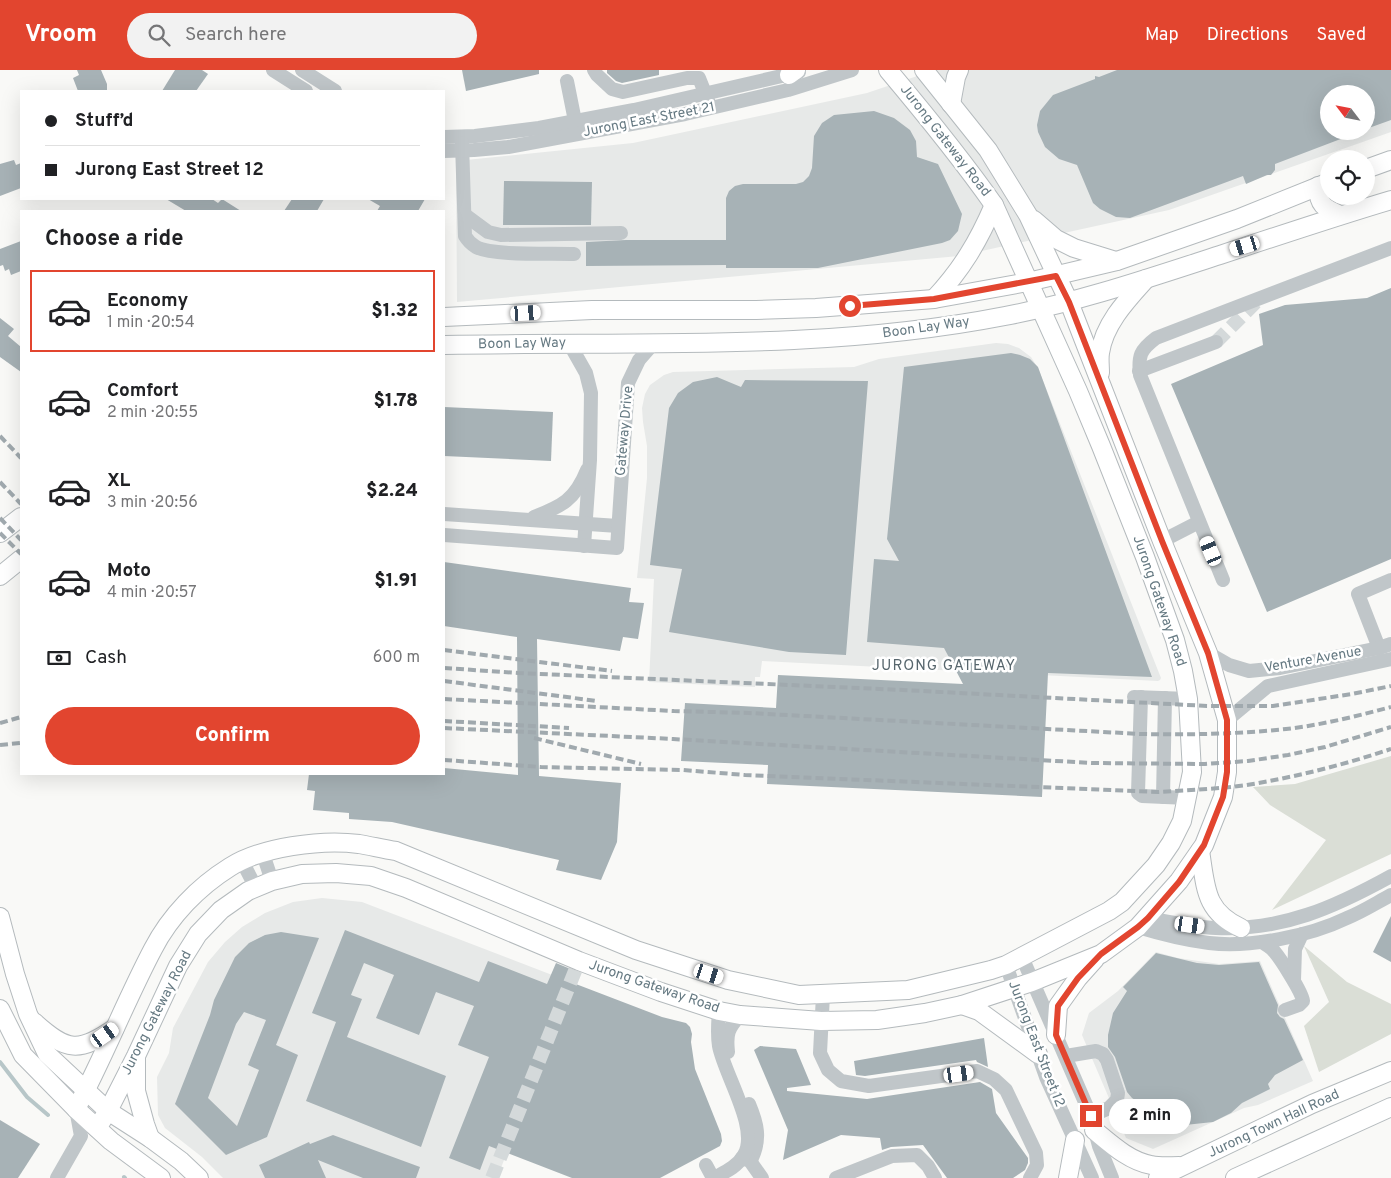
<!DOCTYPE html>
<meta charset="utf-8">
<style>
:root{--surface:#fff;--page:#f2f2f2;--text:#202124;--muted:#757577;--line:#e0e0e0;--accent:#e2452f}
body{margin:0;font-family:Overpass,sans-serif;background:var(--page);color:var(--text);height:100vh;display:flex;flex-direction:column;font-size:19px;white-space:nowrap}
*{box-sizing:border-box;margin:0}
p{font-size:16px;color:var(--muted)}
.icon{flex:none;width:28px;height:28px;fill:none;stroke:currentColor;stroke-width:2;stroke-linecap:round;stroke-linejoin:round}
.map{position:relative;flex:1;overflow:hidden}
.details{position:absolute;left:20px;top:140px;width:425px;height:565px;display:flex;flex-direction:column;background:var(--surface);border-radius:0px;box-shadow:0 5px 20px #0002}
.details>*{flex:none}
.top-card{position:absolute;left:20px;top:20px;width:425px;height:110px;border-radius:0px;box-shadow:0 5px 20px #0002;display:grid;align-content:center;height:110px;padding:0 25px;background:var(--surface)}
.needle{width:32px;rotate:302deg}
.tools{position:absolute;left:1320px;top:15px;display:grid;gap:10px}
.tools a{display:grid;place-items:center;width:55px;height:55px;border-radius:50%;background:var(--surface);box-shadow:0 5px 20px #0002;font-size:25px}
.end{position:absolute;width:22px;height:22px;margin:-11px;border:6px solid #e2452f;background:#fff;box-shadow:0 0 0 2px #fff}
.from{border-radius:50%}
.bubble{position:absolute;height:35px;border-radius:18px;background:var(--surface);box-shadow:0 5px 20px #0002;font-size:16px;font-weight:800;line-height:35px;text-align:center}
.car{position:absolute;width:15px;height:30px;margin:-15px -8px;border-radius:6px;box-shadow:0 0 4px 1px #0007;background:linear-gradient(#fff 24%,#345 0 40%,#fff 0 76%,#345 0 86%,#fff 0)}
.top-card b{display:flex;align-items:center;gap:18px;height:48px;font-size:19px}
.top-card b+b{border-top:1px solid var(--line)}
.top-card i{width:12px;height:12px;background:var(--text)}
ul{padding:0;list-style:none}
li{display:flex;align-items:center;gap:15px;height:82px;margin:0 10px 8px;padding:0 15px;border:2px solid transparent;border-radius:0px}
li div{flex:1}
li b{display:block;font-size:19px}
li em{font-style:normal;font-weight:800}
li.active{border-color:var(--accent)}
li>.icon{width:45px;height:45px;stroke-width:1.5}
h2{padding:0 25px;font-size:22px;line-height:60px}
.pay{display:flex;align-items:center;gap:12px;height:55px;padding:0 25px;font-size:19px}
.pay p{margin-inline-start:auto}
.button{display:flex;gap:10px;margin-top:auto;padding:10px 25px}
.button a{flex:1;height:58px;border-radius:30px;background:var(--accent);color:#fff;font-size:20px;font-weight:800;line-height:58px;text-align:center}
header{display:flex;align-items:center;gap:30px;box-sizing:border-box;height:70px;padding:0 25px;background:var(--accent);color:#fff}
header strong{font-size:24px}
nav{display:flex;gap:28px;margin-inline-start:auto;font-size:18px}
.search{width:350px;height:45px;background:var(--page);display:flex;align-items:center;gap:12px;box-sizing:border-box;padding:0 18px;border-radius:28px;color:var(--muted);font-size:19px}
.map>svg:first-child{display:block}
.built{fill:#e7e9e8;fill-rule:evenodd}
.green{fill:#daded6}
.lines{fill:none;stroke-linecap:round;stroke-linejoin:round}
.stream{stroke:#b7c6c8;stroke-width:4}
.building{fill:#a7b2b6;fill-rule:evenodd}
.minor-tunnel{stroke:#d4d9da;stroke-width:14;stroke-dasharray:14 7;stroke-linecap:butt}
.major-casing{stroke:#b4babd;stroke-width:20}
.minor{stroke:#c0c6c9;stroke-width:14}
.major{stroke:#fff;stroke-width:18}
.rail{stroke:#a0a9ae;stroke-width:4;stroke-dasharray:8 4;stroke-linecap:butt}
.route{stroke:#e2452f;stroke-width:6}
.labels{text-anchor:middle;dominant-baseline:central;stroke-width:5;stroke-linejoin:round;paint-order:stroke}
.street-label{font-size:14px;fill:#657982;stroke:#fff}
.neighbourhood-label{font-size:15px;letter-spacing:1px;fill:#57666d;stroke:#fff}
</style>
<header>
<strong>Vroom</strong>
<div class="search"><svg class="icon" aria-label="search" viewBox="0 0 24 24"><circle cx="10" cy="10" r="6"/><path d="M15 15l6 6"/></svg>Search here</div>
<nav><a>Map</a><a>Directions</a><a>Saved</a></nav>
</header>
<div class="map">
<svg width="1391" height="1108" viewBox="0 0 1391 1108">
<rect width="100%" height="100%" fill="#f9f9f7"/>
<g class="built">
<path d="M935,0H1391V62L1169,140L959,186L457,232L456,91L633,73L867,23ZM1329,24H1366V61H1329Z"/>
<path d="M996,273L1008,274L1019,278L1031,287L1038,298L1161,608L1160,610L1158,611L762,591L760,607H755V617L649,612L654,509L637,508L647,408V376L643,352L642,338L645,324L650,315L664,305L673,302L854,297L879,289Z"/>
<path d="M322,828L362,832L573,913L497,1108H223L202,1087L165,1058L158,1045L157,1007L169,983L173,958L208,892L225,872L242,857L265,843L293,832Z"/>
<path d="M1156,882L1178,888L1219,894L1260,891L1313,1011L1258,1035L1244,1038L1153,1079L1126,1068L1082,965L1089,943L1118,921Z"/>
</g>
<g class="green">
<path d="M1391,686V784L1272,840L1326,770L1270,735L1253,717L1295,714Z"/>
<path d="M1304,876L1347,912L1391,934V964L1319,1002L1304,956L1329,932Z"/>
</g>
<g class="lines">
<g class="stream">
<path d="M0,992L27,1027L48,1045"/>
<path d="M124,1107L125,1108"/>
</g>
</g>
<g class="building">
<path d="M77,0H101L107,14V21H78L73,8L79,5Z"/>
<path d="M175,0H202L208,4L196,21H162Z"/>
<path d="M462,0H539V4L466,21Z"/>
<path d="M607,0H659V5L622,13L616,11L607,3Z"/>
<path d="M1117,0H1391V50L1366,59V24H1329V61L1359,62L1275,94V100L1271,105H1267L1246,114L1243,106L1130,148L1116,147L1100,139L1093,133L1077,95L1059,89L1045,77L1038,62L1037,55L1040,41L1053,25L1095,9V6L1099,7Z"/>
<path d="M874,41L894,48L910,60L916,71L917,87L938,94L962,144L958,161L950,170L942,173L818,198H726V195L586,196V172L626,170H726V128L729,121L735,116L743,114H796L803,112L809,106L812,98L814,66L822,53L834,45Z"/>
<path d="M14,90L16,95L21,93V118L0,126V94Z"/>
<path d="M504,111L592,112L591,155H503Z"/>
<path d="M166,129H212L218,133L222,129L241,141H186Z"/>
<path d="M292,129H324L317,141H284Z"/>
<path d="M368,129H425L418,141H377L380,136Z"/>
<path d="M21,171V201L11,205L9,199L5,201L3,195L0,196V179Z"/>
<path d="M1391,218V489L1267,542L1171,314L1263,275L1259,244L1285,235L1367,228Z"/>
<path d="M0,248L14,259L8,266L21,277V302L0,287Z"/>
<path d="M1011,283L1020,285L1030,289L1038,297L1152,607L1048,603L1042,727L767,714L768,695L681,691L685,633L776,638L778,605L963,614L944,578L867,572L874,489L899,491L887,469L904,297Z"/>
<path d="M717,307L741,317L745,310L868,311L846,585L789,582L669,562L682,499L650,495L669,338L678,323L693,312Z"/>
<path d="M444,337L553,342L551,391L444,386Z"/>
<path d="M444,492L631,518L629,532L644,533L638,569L623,567L620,581L537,569L539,706L621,713L617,772L601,810L556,800L559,790L392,752L349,749V743L313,740L315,721L307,720L309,704H444V698L518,705L517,567L444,556Z"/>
<path d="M1391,846V892L1373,882Z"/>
<path d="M345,860L479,912L488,891L547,914L556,893L573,900L568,911L662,947L686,953L690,957L692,964L691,972L695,999L721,1064L722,1071L720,1076L660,1108H572L489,1076L480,1100L449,1088L489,987L458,975L474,936L436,922L419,965L376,948L394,905L364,893L351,925L362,929L347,967L446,1006L421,1077L306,1031L336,952L312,943Z"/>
<path d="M281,862L319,868L276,975L298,985L267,1067L226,1085L175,1034L210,945L214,930L235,887L249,873L265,865ZM244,942L266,950L248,995L259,1000L237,1056L208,1028L236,954Z"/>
<path d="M1156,883L1197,893L1219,895L1259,892L1278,935L1277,943L1280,947L1284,949L1303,990L1275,1005L1268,1014L1270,1019L1242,1033L1231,1043L1213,1052L1185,1055L1155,1049L1145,1043L1144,1036L1132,1028L1127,1022L1115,987L1108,977V965L1113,943L1127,921L1123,917Z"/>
<path d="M984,968L988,997L977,992L976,990L865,1006L856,1005L854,991Z"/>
<path d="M760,976L796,979L811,1015L787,1018V1021L867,1029L980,1012L992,1019L996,1043L1028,1088V1093L1025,1100L1013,1108H947L923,1075L891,1077L882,1080L880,1068L841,1065L783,1090L788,1060L754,980Z"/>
<path d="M0,1050L40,1074L18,1108H0Z"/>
<path d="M333,1065L420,1097L416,1108H363L318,1090L326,1108H265L259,1095L309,1072L310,1074Z"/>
</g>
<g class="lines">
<g class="minor-tunnel">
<path d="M1216,272L1260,228"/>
<path d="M492,1108L579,891"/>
</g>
<defs>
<g id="major">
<path d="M789,5L796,0"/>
<path d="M951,34L956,7L959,0"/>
<path d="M1366,99L1391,90"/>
<path d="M1318,116C1318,135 1324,138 1340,145"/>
<path d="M1034,150L1056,169L1074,178L1116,191"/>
<path d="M934,229C962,199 978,172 994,135"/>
<path d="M444,247L592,240H756L816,238L934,229L1028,212L1117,191L1237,149L1329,112"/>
<path d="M444,275C631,271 821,282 1005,246C1079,232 1149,208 1220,185C1277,166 1334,147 1391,130"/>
<path d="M1100,303C1100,296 1099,289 1100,283C1104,254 1127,230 1146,209"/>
<path d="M0,463L21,447"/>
<path d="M0,506L21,489"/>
<path d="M1200,781C1206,817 1204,841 1241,858"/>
<path d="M0,847L15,904L28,944L47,984L108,1041L150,1068L181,1091L199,1108"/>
<path d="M962,935L979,941L1038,984"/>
<path d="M0,939L23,985L76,1039L111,1071L161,1108"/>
<path d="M34,952C67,982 79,983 115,958"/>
<path d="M1056,965L1058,936L1078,908L1095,889"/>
<path d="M136,988V1021L145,1054L150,1068"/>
<path d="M76,1039C104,987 125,932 153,879C170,846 198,817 230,797C261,777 322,769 359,774C371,776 383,779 396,781L636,880L728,910L799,925L908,920L991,900L1006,895L1109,841L1122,832L1156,795L1171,773L1182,751L1192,702L1188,629L1183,601L1175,570L1145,487L1101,376L1078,321L994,135C961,88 925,44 888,0"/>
<path d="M97,1058L108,1041L136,986L178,896L198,864L221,840L248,821L272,811L302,804L336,803L371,806L406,818L579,891L661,922L719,941L740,945L821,951L877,950L925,943L962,935L1032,912L1101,884L1138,857L1179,811L1204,775L1223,727L1227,702V650L1208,583L1162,471L1069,232L1028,145L988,80L924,0"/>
<path d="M1094,1060C1111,1074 1129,1091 1151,1095C1160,1097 1170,1096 1179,1096"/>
<path d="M1068,1108L1075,1070"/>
<path d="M1158,1108L1312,1034L1391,1001"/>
<path d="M1235,1108L1391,1037"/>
</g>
</defs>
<use href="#major" class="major-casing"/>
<g class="minor">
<path d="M273,0L306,21"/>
<path d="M302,0L335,21"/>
<path d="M594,0L597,5L612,19L623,22L687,8H699L709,33"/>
<path d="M567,11L575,51"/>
<path d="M444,67L475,66L539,58L634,40L799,2"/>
<path d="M462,73L465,166C468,171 471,174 476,177C493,186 552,183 574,184"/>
<path d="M444,81L474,80L508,77L685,44L788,20L852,0"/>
<path d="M465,145L488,162L501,165L621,163"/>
<path d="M569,273L586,303L591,323L590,390L584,476"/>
<path d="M1139,301L1216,272"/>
<path d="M444,444L618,456"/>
<path d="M534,447C562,436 575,430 587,400"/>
<path d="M444,465L617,478L628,313L639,290L653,274"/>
<path d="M1162,471L1199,452"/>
<path d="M1223,510L1140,305C1138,286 1140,280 1156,268L1391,178"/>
<path d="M1379,578L1358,524L1391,510"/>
<path d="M1208,583L1229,595L1249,601L1280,598L1379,578L1391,574"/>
<path d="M1134,627L1188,629"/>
<path d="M1141,627L1138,723L1142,726L1188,728"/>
<path d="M1227,650L1268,616L1391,589"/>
<path d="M1163,727L1165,628"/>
<path d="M263,784L272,811"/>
<path d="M242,791L256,818"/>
<path d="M1148,848C1170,852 1194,857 1216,858C1282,861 1335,837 1391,806"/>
<path d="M1138,857C1161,864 1185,870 1209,873C1250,878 1310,866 1347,848C1362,842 1376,833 1391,825"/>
<path d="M1262,872C1265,874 1269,876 1272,879C1279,886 1302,922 1303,931L1299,935L1285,940"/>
<path d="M1022,887L1091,1046L1099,1076L1112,1108"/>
<path d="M1006,895L1046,1007L1092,1108"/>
<path d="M1294,910L1295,879L1302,864"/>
<path d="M823,925L820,983L828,1000L841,1011L869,1016L977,1001L994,1009L1006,1020L1036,1083L1037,1095L1030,1108"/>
<path d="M728,982C726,963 728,959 740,945"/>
<path d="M1066,986L1096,981L1103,984L1107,990L1118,1023L1117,1030L1109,1038L1091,1046"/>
<path d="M749,1034C757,1053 761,1068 752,1088"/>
<path d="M742,1088L750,1091L762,1108"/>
<path d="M706,1095L713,1108"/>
<path d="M57,1108L81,1066L76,1039"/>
<path d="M714,1108C725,1102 737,1097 744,1085C760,1059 724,1004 719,976C717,964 718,953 719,941"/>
<path d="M836,1108L892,1086L917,1085L928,1096L935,1108"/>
</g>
<use href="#major" class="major"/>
<g class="rail">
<path d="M0,366L21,388"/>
<path d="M0,412L21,434"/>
<path d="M0,448L21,470"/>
<path d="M0,463L21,484"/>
<path d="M444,580L612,601"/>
<path d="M444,598L518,603L903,620L1207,636H1273L1352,624L1391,616"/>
<path d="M444,611L597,631"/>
<path d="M444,629L674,641L749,643L1141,664C1189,665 1238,664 1286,659C1322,655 1357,646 1391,637"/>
<path d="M444,651L569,658"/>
<path d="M0,653L21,647"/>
<path d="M444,658L673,669L1092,693L1205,694L1248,691L1288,685L1325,677L1391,657"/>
<path d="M534,668L641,694"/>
<path d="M0,675L21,673"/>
<path d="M444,690L541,697L683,700L745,705L1158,722C1190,720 1222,719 1253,714C1300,706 1346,694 1391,679"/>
</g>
</g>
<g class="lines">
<path class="route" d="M850,236L934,229L1056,206L1069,232L1162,471L1208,583L1227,650V702L1223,727L1204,775L1179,812L1148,848L1138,857L1101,884L1078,908L1058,936L1056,965L1091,1046"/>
</g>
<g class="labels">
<g class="street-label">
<text transform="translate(649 50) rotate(-11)">Jurong East Street 21</text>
<text transform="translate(945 71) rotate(52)">Jurong Gateway Road</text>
<text transform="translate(926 258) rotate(-8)">Boon Lay Way</text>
<text transform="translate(522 274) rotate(-1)">Boon Lay Way</text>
<text transform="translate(625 361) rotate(-85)">Gateway Drive</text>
<text transform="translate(1159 531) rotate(71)">Jurong Gateway Road</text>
<text transform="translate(1313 590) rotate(-10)">Venture Avenue</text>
<text transform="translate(654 917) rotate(19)">Jurong Gateway Road</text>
<text transform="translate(157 943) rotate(-63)">Jurong Gateway Road</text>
<text transform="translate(1036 974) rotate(69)">Jurong East Street 12</text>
<text transform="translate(1274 1054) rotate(-25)">Jurong Town Hall Road</text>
</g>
<g class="neighbourhood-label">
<text x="944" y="596">JURONG GATEWAY</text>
</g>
</g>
</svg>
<div class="tools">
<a><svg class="needle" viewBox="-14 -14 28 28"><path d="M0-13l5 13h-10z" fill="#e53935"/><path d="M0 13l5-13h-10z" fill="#757577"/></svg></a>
<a><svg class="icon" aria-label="locate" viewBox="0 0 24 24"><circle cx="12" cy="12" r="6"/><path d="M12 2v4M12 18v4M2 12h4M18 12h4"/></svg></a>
</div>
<i class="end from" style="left:850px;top:236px"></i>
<i class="end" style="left:1091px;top:1046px"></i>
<div class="bubble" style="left:1109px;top:1029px;width:82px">2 min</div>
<i class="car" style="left:1245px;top:176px;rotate:253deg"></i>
<i class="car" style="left:526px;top:243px;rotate:87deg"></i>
<i class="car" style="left:1211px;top:481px;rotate:337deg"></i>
<i class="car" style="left:1190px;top:855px;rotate:98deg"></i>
<i class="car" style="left:709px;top:904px;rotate:108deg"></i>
<i class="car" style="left:105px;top:965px;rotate:55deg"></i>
<i class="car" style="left:959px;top:1004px;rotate:82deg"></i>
<div class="top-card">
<b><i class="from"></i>Stuff’d</b>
<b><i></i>Jurong East Street 12</b>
</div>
<section class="details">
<h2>Choose a ride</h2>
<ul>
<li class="active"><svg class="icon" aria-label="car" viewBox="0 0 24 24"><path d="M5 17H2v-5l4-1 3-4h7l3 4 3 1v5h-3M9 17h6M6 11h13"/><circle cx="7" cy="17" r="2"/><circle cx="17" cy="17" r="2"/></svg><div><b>Economy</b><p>1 min · 20:54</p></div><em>$1.32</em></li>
<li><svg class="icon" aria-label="car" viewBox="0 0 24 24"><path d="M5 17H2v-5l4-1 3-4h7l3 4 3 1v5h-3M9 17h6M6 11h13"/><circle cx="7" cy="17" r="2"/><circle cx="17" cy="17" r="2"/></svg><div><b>Comfort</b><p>2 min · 20:55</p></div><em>$1.78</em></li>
<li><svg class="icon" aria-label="car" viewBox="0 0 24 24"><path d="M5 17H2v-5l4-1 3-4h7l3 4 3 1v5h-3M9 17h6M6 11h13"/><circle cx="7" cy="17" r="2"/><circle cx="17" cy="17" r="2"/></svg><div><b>XL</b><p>3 min · 20:56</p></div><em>$2.24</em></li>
<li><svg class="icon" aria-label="car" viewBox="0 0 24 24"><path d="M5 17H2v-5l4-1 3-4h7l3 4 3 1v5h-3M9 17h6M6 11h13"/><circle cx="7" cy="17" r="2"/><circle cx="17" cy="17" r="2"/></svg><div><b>Moto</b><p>4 min · 20:57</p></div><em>$1.91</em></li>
</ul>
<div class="pay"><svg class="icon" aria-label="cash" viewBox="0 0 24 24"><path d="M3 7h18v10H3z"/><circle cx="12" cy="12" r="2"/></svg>Cash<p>600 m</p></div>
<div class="button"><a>Confirm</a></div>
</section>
</div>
